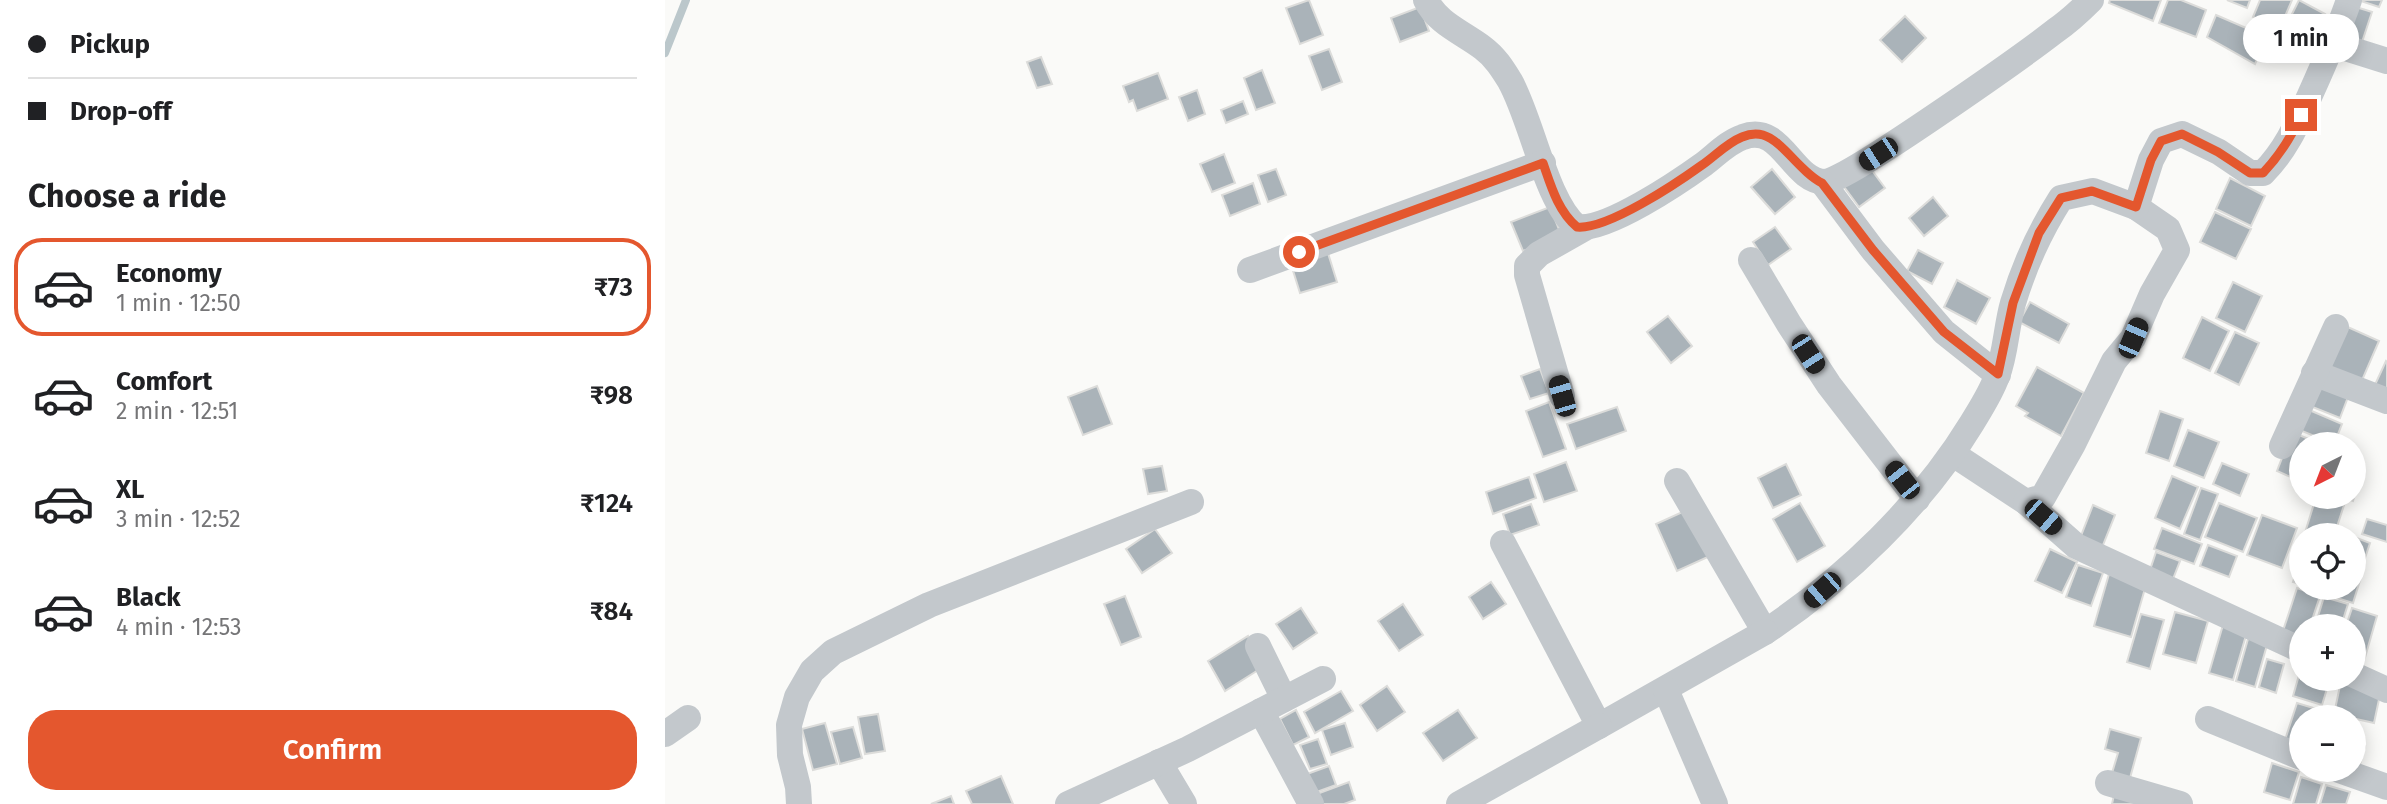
<!DOCTYPE html>
<meta charset="utf-8">
<style>
:root{--surface:#fff;--page:#f6f6f6;--text:#202124;--muted:#757577;--line:#e0e0e0;--accent:#e4572e}
body{margin:0;font-family:"Fira Sans",sans-serif;background:var(--page);color:var(--text);height:100vh;display:flex;flex-direction:column;font-size:26px;white-space:nowrap}
*{box-sizing:border-box;margin:0}
p{font-size:23px;color:var(--muted)}
.icon{flex:none;width:38px;height:38px;fill:none;stroke:currentColor;stroke-width:2;stroke-linecap:round;stroke-linejoin:round}
.map{position:relative;flex:1;overflow:hidden}
.details{display:flex;flex-direction:column;background:var(--surface);width:665px}
.details>*{flex:none}
.banner{display:grid;align-content:center;height:154px;padding:0 28px;background:var(--surface)}
.needle{width:46px;rotate:222deg}
.buttons{position:absolute;left:1624px;top:432px;display:grid;gap:14px}
.buttons a{display:grid;place-items:center;width:77px;height:77px;border-radius:50%;background:var(--surface);box-shadow:0 4px 18px #0003;font-size:35px}
.end{position:absolute;width:32px;height:32px;margin:-16px;border:9px solid #e4572e;background:#fff;box-shadow:0 0 0 4px #fff}
.from{border-radius:50%}
.bubble{position:absolute;height:49px;border-radius:24px;background:var(--surface);box-shadow:0 4px 18px #0003;font-size:23px;font-weight:600;line-height:49px;text-align:center}
.car{position:absolute;width:21px;height:42px;margin:-21px -10px;border-radius:9px;box-shadow:0 0 5px 2px #0007;background:linear-gradient(#222 24%,#8ab4d8 0 40%,#222 0 76%,#8ab4d8 0 86%,#222 0)}
.banner b{display:flex;align-items:center;gap:24px;height:66px;font-size:26px}
.banner b+b{border-top:2px solid var(--line)}
.banner i{width:18px;height:18px;background:var(--text)}
ul{padding:0;list-style:none}
li{display:flex;align-items:center;gap:21px;height:98px;margin:0 14px 10px;padding:0 14px;border:4px solid transparent;border-radius:28px}
li div{flex:1}
li b{display:block;font-size:26px}
li em{font-style:normal;font-weight:600}
li.on{border-color:var(--accent)}
li>.icon{width:63px;height:63px;stroke-width:1.5}
h2{padding:0 28px;font-size:32px;line-height:84px}
.cta{display:flex;gap:14px;margin-top:auto;padding:14px 28px}
.cta a{flex:1;height:80px;border-radius:28px;background:var(--accent);color:#fff;font-size:28px;font-weight:600;line-height:80px;text-align:center}
main{display:flex;flex:1;min-height:0}
.map>svg:first-child{display:block}
.lines{fill:none;stroke-linecap:round;stroke-linejoin:round}
.stream{stroke:#bbc7cb;stroke-width:8}
.building{fill:#aab3b9;stroke:#dcdcda;stroke-width:2}
.minor{stroke:#c3c8cc;stroke-width:26}
.route{stroke:#e4572e;stroke-width:9}
</style>
<main>
<section class="details">
<div class="banner">
<b><i class="from"></i>Pickup</b>
<b><i></i>Drop-off</b>
</div>
<h2>Choose a ride</h2>
<ul>
<li class="on"><svg class="icon" aria-label="car" viewBox="0 0 24 24"><path d="M5 17H2v-5l4-1 3-4h7l3 4 3 1v5h-3M9 17h6M6 11h13"/><circle cx="7" cy="17" r="2"/><circle cx="17" cy="17" r="2"/></svg><div><b>Economy</b><p>1 min · 12:50</p></div><em>₹73</em></li>
<li><svg class="icon" aria-label="car" viewBox="0 0 24 24"><path d="M5 17H2v-5l4-1 3-4h7l3 4 3 1v5h-3M9 17h6M6 11h13"/><circle cx="7" cy="17" r="2"/><circle cx="17" cy="17" r="2"/></svg><div><b>Comfort</b><p>2 min · 12:51</p></div><em>₹98</em></li>
<li><svg class="icon" aria-label="car" viewBox="0 0 24 24"><path d="M5 17H2v-5l4-1 3-4h7l3 4 3 1v5h-3M9 17h6M6 11h13"/><circle cx="7" cy="17" r="2"/><circle cx="17" cy="17" r="2"/></svg><div><b>XL</b><p>3 min · 12:52</p></div><em>₹124</em></li>
<li><svg class="icon" aria-label="car" viewBox="0 0 24 24"><path d="M5 17H2v-5l4-1 3-4h7l3 4 3 1v5h-3M9 17h6M6 11h13"/><circle cx="7" cy="17" r="2"/><circle cx="17" cy="17" r="2"/></svg><div><b>Black</b><p>4 min · 12:53</p></div><em>₹84</em></li>
</ul>
<div class="cta"><a>Confirm</a></div>
</section>
<div class="map">
<svg width="1722" height="804" viewBox="0 0 1722 804">
<rect width="100%" height="100%" fill="#fafaf8"/>
<g class="lines">
<path class="stream" d="M0,53L21,0"/>
</g>
<g class="building">
<path d="M644,0L658,35L635,44L621,8Z"/>
<path d="M1445,0H1496L1488,21L1444,3Z"/>
<path d="M1503,0H1516L1541,10L1531,37L1494,23Z"/>
<path d="M1562,0H1585L1582,8Z"/>
<path d="M1595,0H1627L1615,28L1588,17Z"/>
<path d="M1634,0L1660,14L1645,44L1619,30Z"/>
<path d="M1693,0H1717L1714,7Z"/>
<path d="M755,7L764,31L735,42L726,18Z"/>
<path d="M1691,7L1707,12L1697,42L1681,37Z"/>
<path d="M1551,15L1602,37L1590,64L1542,37Z"/>
<path d="M1240,16L1261,38L1237,62L1215,40Z"/>
<path d="M664,49L677,82L657,90L644,56Z"/>
<path d="M376,57L387,84L372,88L362,62Z"/>
<path d="M597,70L610,103L591,110L579,78Z"/>
<path d="M493,73L503,99L472,111L468,100L464,102L458,86Z"/>
<path d="M532,90L540,114L523,121L514,97Z"/>
<path d="M578,101L583,114L561,123L556,110Z"/>
<path d="M559,154L570,183L547,192L535,164Z"/>
<path d="M1203,165L1220,188L1194,207L1177,184Z"/>
<path d="M611,169L621,195L603,202L593,175Z"/>
<path d="M1107,169L1130,197L1110,214L1086,187Z"/>
<path d="M1565,178L1600,196L1586,226L1551,209Z"/>
<path d="M588,183L595,204L565,216L557,195Z"/>
<path d="M1268,197L1283,216L1259,236L1244,218Z"/>
<path d="M885,207L897,237L858,251L846,222Z"/>
<path d="M1550,212L1586,229L1571,259L1535,242Z"/>
<path d="M1110,227L1126,249L1103,265L1088,242Z"/>
<path d="M662,250L672,282L635,293L625,261Z"/>
<path d="M1253,250L1278,263L1267,284L1242,271Z"/>
<path d="M1292,280L1325,298L1311,324L1279,307Z"/>
<path d="M1568,282L1597,296L1580,332L1551,318Z"/>
<path d="M1365,302L1404,324L1394,343L1354,322Z"/>
<path d="M1003,316L1027,346L1006,363L982,332Z"/>
<path d="M1537,317L1564,331L1545,371L1518,358Z"/>
<path d="M1676,324L1714,341L1695,385L1657,369Z"/>
<path d="M1570,332L1594,343L1574,385L1550,373Z"/>
<path d="M1721,361L1722,362V395L1708,389Z"/>
<path d="M1372,367L1419,393L1396,436L1360,416L1363,413L1351,406Z"/>
<path d="M875,369L884,393L865,399L856,376Z"/>
<path d="M1648,383L1683,397L1675,418L1640,404Z"/>
<path d="M432,386L447,424L418,435L403,397Z"/>
<path d="M884,402L901,449L878,457L861,411Z"/>
<path d="M1635,406L1677,424L1669,444L1627,427Z"/>
<path d="M952,407L961,431L911,449L902,424Z"/>
<path d="M1495,411L1518,419L1504,461L1481,453Z"/>
<path d="M1523,430L1554,442L1539,478L1509,466Z"/>
<path d="M1627,432L1646,440L1644,444H1636V464L1630,479L1612,471Z"/>
<path d="M901,462L912,491L879,502L869,474Z"/>
<path d="M1557,463L1584,474L1575,496L1548,484Z"/>
<path d="M1121,464L1136,495L1108,508L1093,478Z"/>
<path d="M497,466L502,491L483,494L478,469Z"/>
<path d="M1689,475L1695,477L1688,501L1676,497H1689Z"/>
<path d="M1507,476L1533,487L1515,529L1490,518Z"/>
<path d="M864,477L871,498L828,514L821,492Z"/>
<path d="M1536,488L1553,494L1535,540L1519,534Z"/>
<path d="M1651,497H1662L1680,502L1669,536H1639Z"/>
<path d="M1135,503L1160,546L1132,562L1108,519Z"/>
<path d="M1554,503L1592,518L1578,552L1540,537Z"/>
<path d="M866,504L874,525L845,535L838,514Z"/>
<path d="M1428,505L1450,515L1436,550L1414,541Z"/>
<path d="M1024,509L1045,556L1012,571L991,524Z"/>
<path d="M1597,515L1632,528L1617,568L1582,555Z"/>
<path d="M1702,519L1722,525V542L1697,534Z"/>
<path d="M1497,528L1537,544L1529,564L1489,549Z"/>
<path d="M490,529L507,553L477,573L461,549Z"/>
<path d="M1689,537L1705,543L1700,558L1689,553Z"/>
<path d="M1543,545L1572,556L1564,577L1535,566Z"/>
<path d="M1385,549L1412,562L1397,593L1370,581Z"/>
<path d="M1491,552L1515,561L1506,584L1483,576Z"/>
<path d="M1636,555V584L1628,582Z"/>
<path d="M1413,565L1438,573L1426,606L1401,597Z"/>
<path d="M1444,574L1481,585L1466,637L1429,626Z"/>
<path d="M1689,574L1696,577L1688,603L1662,595L1664,588H1689Z"/>
<path d="M826,582L841,604L818,619L804,597Z"/>
<path d="M1632,588L1655,596L1645,626H1636V641L1617,634Z"/>
<path d="M460,596L476,637L456,645L439,604Z"/>
<path d="M1659,597L1683,604L1676,626H1650Z"/>
<path d="M738,604L758,635L734,651L713,621Z"/>
<path d="M636,608L652,633L628,649L611,624Z"/>
<path d="M1687,608L1712,616L1699,661L1689,658V626H1681Z"/>
<path d="M1510,612L1543,621L1531,663L1498,654Z"/>
<path d="M1476,614L1499,620L1485,669L1462,662Z"/>
<path d="M1560,618L1584,625L1568,680L1544,673Z"/>
<path d="M1587,625L1606,631L1590,687L1571,681Z"/>
<path d="M583,636L598,667L560,691L543,661Z"/>
<path d="M1602,659L1619,664L1611,693L1594,687Z"/>
<path d="M1636,668V679H1665L1657,705L1628,696Z"/>
<path d="M1676,681L1716,690L1709,723L1669,714Z"/>
<path d="M722,686L740,712L712,731L695,705Z"/>
<path d="M676,691L688,711L650,733L639,712Z"/>
<path d="M1632,703L1658,711L1656,718H1636V745L1620,740Z"/>
<path d="M631,710L644,737L628,745L615,719Z"/>
<path d="M793,710L812,738L778,761L758,733Z"/>
<path d="M213,714L220,751L200,754L193,717Z"/>
<path d="M160,723L172,764L148,770L137,729Z"/>
<path d="M680,723L688,747L666,755L657,730Z"/>
<path d="M188,727L197,758L175,764L166,732Z"/>
<path d="M1445,729L1476,738L1465,778L1447,773L1453,753L1440,749Z"/>
<path d="M653,739L662,764L645,769L635,745Z"/>
<path d="M1689,743L1700,746L1694,768L1689,766Z"/>
<path d="M1607,763L1634,772L1625,800L1599,792Z"/>
<path d="M664,766L671,785L649,793L642,774Z"/>
<path d="M336,776L348,804H307L301,791Z"/>
<path d="M1636,777L1657,784L1651,804H1628Z"/>
<path d="M684,782L690,800L679,804H652L649,795Z"/>
<path d="M1661,785L1685,792L1681,804H1655Z"/>
<path d="M1449,795L1475,804H1447Z"/>
<path d="M286,796L289,804H266Z"/>
</g>
<g class="lines">
<g class="minor">
<path d="M761,0C773,24 797,32 818,48C830,57 837,68 845,81C867,120 881,202 912,227C942,231 1014,182 1039,164C1051,155 1063,142 1078,137C1117,122 1126,181 1160,182C1179,183 1363,52 1390,31C1403,22 1415,11 1426,0"/>
<path d="M1668,44L1722,61"/>
<path d="M1157,182L1208,250L1279,332L1333,375"/>
<path d="M1086,260L1124,324L1164,385L1252,499"/>
<path d="M585,270L878,163"/>
<path d="M1649,373L1722,401"/>
<path d="M897,396L862,275V266L874,254L920,228"/>
<path d="M1617,446L1671,327"/>
<path d="M1288,454L1361,502L1378,497L1408,444L1449,361L1468,338L1487,294L1512,250L1503,229L1471,207"/>
<path d="M1012,481L1100,632C1180,579 1257,505 1307,423C1316,408 1326,393 1332,376C1341,353 1341,327 1348,303C1359,266 1375,231 1396,198L1428,191L1471,207L1486,160L1496,141L1517,134L1554,152L1585,173H1598C1621,150 1632,124 1645,95C1659,64 1673,32 1684,0"/>
<path d="M1361,502L1411,546L1636,650"/>
<path d="M838,543L934,726L1100,632"/>
<path d="M593,646L619,699"/>
<path d="M1689,675L1722,690"/>
<path d="M1001,690L1050,804"/>
<path d="M596,711L646,804"/>
<path d="M1543,719L1636,757"/>
<path d="M0,734L23,718"/>
<path d="M494,762L519,804"/>
<path d="M1674,770L1722,787"/>
<path d="M1443,783L1515,804"/>
<path d="M134,804L133,787L125,755L124,725L132,697L147,671L168,652L264,605L526,502"/>
<path d="M403,804L523,749L658,679"/>
<path d="M794,804L934,726"/>
</g>
</g>
<g class="lines">
<path class="route" d="M634,252L878,163C886,186 893,211 912,227C942,230 1012,183 1037,165C1050,156 1062,143 1077,137C1084,134 1091,133 1098,135C1118,141 1135,172 1157,183L1208,250L1279,332L1333,374L1348,303L1374,233L1396,198L1427,191L1471,207L1486,160L1496,141L1517,134L1553,152L1585,173H1598C1615,155 1626,138 1636,115"/>
</g>
</svg>
<div class="buttons">
<a><svg class="needle" viewBox="-14 -14 28 28"><path d="M0-13l5 13h-10z" fill="#e53935"/><path d="M0 13l5-13h-10z" fill="#757577"/></svg></a>
<a><svg class="icon" aria-label="locate" viewBox="0 0 24 24"><circle cx="12" cy="12" r="6"/><path d="M12 2v4M12 18v4M2 12h4M18 12h4"/></svg></a>
<a>+</a>
<a>−</a>
</div>
<i class="end from" style="left:634px;top:252px"></i>
<i class="end" style="left:1636px;top:115px"></i>
<div class="bubble" style="left:1578px;top:14px;width:116px">1 min</div>
<i class="car" style="left:1213px;top:154px;rotate:237deg"></i>
<i class="car" style="left:1468px;top:338px;rotate:23deg"></i>
<i class="car" style="left:1143px;top:354px;rotate:147deg"></i>
<i class="car" style="left:897px;top:396px;rotate:344deg"></i>
<i class="car" style="left:1237px;top:480px;rotate:322deg"></i>
<i class="car" style="left:1378px;top:517px;rotate:131deg"></i>
<i class="car" style="left:1157px;top:590px;rotate:229deg"></i>
</div>
</main>
